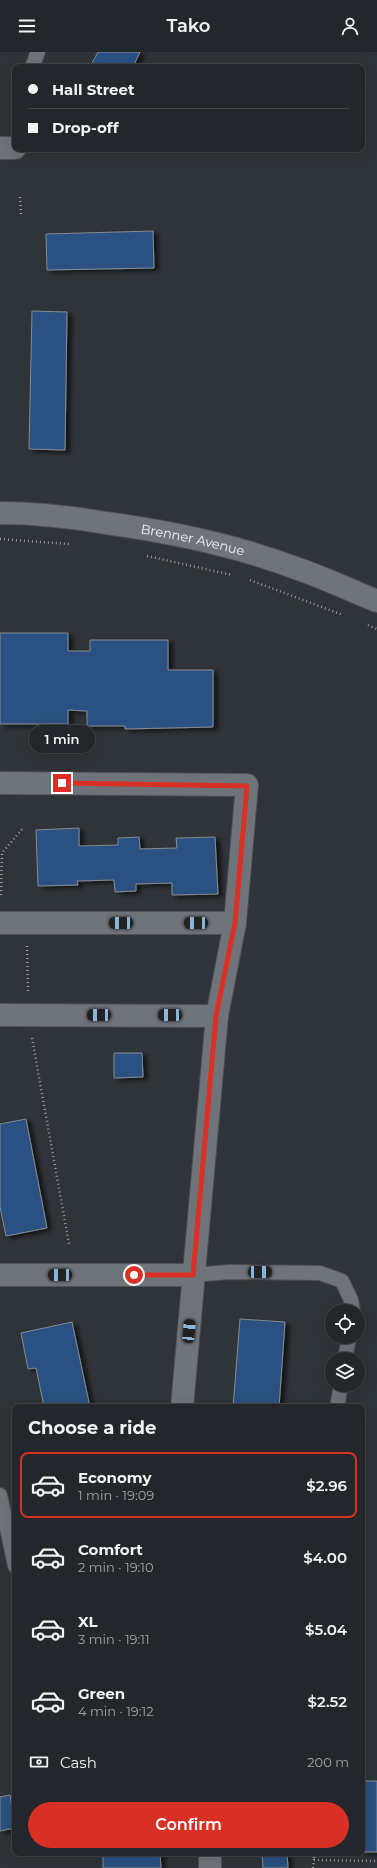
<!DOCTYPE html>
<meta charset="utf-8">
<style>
:root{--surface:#23272b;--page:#2b2f33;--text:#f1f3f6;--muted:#a3a5a9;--line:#404447;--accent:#d93025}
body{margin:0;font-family:Montserrat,sans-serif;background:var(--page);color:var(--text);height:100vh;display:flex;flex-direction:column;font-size:15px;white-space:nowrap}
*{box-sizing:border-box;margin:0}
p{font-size:13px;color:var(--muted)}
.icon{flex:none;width:22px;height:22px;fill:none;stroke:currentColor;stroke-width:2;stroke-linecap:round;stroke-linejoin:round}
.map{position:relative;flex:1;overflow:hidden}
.panel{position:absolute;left:12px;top:1352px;width:353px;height:452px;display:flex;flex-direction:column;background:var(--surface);border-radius:8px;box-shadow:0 4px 16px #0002,0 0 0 1px var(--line)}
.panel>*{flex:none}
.top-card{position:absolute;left:12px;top:12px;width:353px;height:88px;border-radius:8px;box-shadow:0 4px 16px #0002,0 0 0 1px var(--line);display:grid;align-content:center;height:88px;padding:0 16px;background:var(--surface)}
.controls{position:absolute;left:325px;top:1252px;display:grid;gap:8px}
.controls a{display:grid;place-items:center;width:40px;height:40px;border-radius:50%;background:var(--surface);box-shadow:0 4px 16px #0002,0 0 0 1px var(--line);font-size:20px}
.end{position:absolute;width:18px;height:18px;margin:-9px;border:5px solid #d93025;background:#fff;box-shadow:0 0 0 2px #fff}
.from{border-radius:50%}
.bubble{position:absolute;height:28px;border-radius:14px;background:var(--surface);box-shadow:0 4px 16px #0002,0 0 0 1px var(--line);font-size:13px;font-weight:600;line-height:28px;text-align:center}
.car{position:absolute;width:12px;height:24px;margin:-12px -6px;border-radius:5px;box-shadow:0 0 3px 1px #0007;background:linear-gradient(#222 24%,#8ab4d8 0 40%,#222 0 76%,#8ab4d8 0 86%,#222 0)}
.top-card b{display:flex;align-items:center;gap:14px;height:38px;font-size:15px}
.top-card b+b{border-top:1px solid var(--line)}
.top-card i{width:10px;height:10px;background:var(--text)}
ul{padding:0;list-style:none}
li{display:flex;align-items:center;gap:12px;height:66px;margin:0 8px 6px;padding:0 8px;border:2px solid transparent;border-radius:8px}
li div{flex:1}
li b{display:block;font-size:15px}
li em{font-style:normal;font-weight:600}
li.active{border-color:var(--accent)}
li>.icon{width:36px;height:36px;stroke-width:1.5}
h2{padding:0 16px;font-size:18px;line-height:48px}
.pay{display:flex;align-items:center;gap:10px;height:44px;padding:0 16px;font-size:15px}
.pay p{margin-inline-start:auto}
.primary-button{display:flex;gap:8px;margin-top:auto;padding:8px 16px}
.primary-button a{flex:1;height:46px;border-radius:24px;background:var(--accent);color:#fff;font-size:16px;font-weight:600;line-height:46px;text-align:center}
header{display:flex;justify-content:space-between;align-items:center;height:52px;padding:0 16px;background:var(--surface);font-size:18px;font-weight:600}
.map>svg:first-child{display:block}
.building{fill:#2a5181;stroke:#868b91;filter:url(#shadow)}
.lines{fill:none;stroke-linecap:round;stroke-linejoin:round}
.service-casing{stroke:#4c4f54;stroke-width:16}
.minor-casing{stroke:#4c4f54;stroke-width:24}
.tertiary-casing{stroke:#4c4f54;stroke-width:24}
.path{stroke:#979b9f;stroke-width:2.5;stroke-dasharray:1 3;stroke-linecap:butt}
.service{stroke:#6f747a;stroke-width:14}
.minor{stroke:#6f747a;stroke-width:22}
.tertiary{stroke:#6f747a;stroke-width:22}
.route{stroke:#d93025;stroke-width:5}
.labels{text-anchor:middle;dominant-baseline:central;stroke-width:4;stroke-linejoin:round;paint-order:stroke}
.street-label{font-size:13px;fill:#f2f5f9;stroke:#252a2f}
</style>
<header><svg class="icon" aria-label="menu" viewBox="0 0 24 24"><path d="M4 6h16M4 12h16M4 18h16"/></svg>Tako<svg class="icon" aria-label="person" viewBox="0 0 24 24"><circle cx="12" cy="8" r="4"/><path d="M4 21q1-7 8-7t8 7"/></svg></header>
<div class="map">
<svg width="377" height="1816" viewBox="0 0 377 1816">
<defs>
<filter id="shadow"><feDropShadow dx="4.5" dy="2.5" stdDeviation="2" flood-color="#0009"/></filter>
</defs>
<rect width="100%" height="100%" fill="#2f3439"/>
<g class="building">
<path d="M98,0H140L133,15H90Z"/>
<path d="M153,179L154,216L47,218L46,182Z"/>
<path d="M32,259L67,260L65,398L29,397Z"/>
<path d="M0,581H68V599H90V588H168V618H213V675L125,677V674H87V659L68,658V672H0Z"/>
<path d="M79,776V794L118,793V786L139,785L140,797L177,796L176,786L215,785L218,842L172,843V831L136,832V839L115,840L114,828L77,829L78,833L38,834L36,778Z"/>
<path d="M114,1001H142L143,1025L114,1026Z"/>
<path d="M26,1067L47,1176L6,1184L0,1155V1072Z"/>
<path d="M240,1267L285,1270L279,1355H233Z"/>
<path d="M72,1270L90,1355H44L36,1316L28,1317L21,1281Z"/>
<rect x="362" y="1729" width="15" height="71"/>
<path d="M10,1743L15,1776L0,1779V1745Z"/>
<path d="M103,1801H160L161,1816H103Z"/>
<path d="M262,1801H287L288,1816H263Z"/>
</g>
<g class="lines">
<defs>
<g id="service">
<path d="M32,15L38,0"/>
<path d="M193,1223L229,1220L320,1221L342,1229L351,1248L353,1259"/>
<path d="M345,1307L349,1285"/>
<path d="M337,1355L341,1333"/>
<path d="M0,1443L15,1514"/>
</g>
<g id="minor">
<path d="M0,96H15"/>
<path d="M0,731L247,733L235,871L217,964L182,1355"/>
<path d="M0,871H235"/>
<path d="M0,963L217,964"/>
<path d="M0,1223H193"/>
<path d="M210,1801V1816"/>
</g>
<g id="tertiary">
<path id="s1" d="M0,461C36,461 71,465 106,471C172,480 239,494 301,518C327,527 352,539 377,549"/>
</g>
</defs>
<use href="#service" class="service-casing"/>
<use href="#minor" class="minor-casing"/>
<use href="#tertiary" class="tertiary-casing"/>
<g class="path">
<path d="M20,145L21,162"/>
<path d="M0,487L69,492"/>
<path d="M147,504L232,523"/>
<path d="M250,528L343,563"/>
<path d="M368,573L377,577"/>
<path d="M1,843L2,801L24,775"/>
<path d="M27,894L28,939"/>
<path d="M32,986L69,1192"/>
<path d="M314,1801V1808"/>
<path d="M313,1816L314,1808L377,1809"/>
</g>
<use href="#service" class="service"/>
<use href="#minor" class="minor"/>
<use href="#tertiary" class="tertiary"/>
</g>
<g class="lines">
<path class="route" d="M62,731L247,734L235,871L216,964L193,1223H134"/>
</g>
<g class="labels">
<g class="street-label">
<text stroke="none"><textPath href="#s1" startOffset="195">Brenner Avenue</textPath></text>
</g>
</g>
</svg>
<div class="controls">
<a><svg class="icon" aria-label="locate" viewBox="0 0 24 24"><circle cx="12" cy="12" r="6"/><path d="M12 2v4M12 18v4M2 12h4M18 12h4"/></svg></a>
<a><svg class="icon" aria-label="layers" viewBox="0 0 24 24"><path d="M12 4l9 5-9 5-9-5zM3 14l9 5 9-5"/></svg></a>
</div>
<i class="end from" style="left:134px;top:1223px"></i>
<i class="end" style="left:62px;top:731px"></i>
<div class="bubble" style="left:29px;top:673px;width:66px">1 min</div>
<i class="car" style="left:121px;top:871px;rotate:270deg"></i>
<i class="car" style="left:196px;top:871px;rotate:270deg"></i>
<i class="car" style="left:99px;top:963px;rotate:270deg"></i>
<i class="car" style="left:170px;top:963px;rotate:270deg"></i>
<i class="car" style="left:260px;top:1220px;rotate:91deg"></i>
<i class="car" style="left:60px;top:1223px;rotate:270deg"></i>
<i class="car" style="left:189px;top:1279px;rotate:5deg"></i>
<div class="top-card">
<b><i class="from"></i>Hall Street</b>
<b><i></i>Drop-off</b>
</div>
<section class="panel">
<h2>Choose a ride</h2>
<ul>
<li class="active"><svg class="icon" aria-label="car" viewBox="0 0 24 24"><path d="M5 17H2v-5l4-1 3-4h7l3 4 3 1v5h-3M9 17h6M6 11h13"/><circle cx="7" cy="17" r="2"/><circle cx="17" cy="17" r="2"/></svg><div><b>Economy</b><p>1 min · 19:09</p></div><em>$2.96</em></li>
<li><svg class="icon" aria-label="car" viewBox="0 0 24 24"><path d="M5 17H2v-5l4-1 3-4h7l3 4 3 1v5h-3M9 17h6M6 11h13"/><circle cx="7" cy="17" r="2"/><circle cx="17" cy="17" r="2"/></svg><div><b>Comfort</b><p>2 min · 19:10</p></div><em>$4.00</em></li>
<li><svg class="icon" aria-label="car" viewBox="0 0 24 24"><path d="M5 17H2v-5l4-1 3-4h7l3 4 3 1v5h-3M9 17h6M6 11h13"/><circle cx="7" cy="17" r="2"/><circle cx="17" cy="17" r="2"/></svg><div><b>XL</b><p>3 min · 19:11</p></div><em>$5.04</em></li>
<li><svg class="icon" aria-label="car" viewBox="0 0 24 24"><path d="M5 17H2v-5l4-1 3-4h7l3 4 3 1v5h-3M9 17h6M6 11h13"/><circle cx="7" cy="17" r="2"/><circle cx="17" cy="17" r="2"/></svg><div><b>Green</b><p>4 min · 19:12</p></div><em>$2.52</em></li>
</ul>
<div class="pay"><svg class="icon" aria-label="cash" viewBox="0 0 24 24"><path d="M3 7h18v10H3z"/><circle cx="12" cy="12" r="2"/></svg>Cash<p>200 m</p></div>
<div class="primary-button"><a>Confirm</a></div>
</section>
</div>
